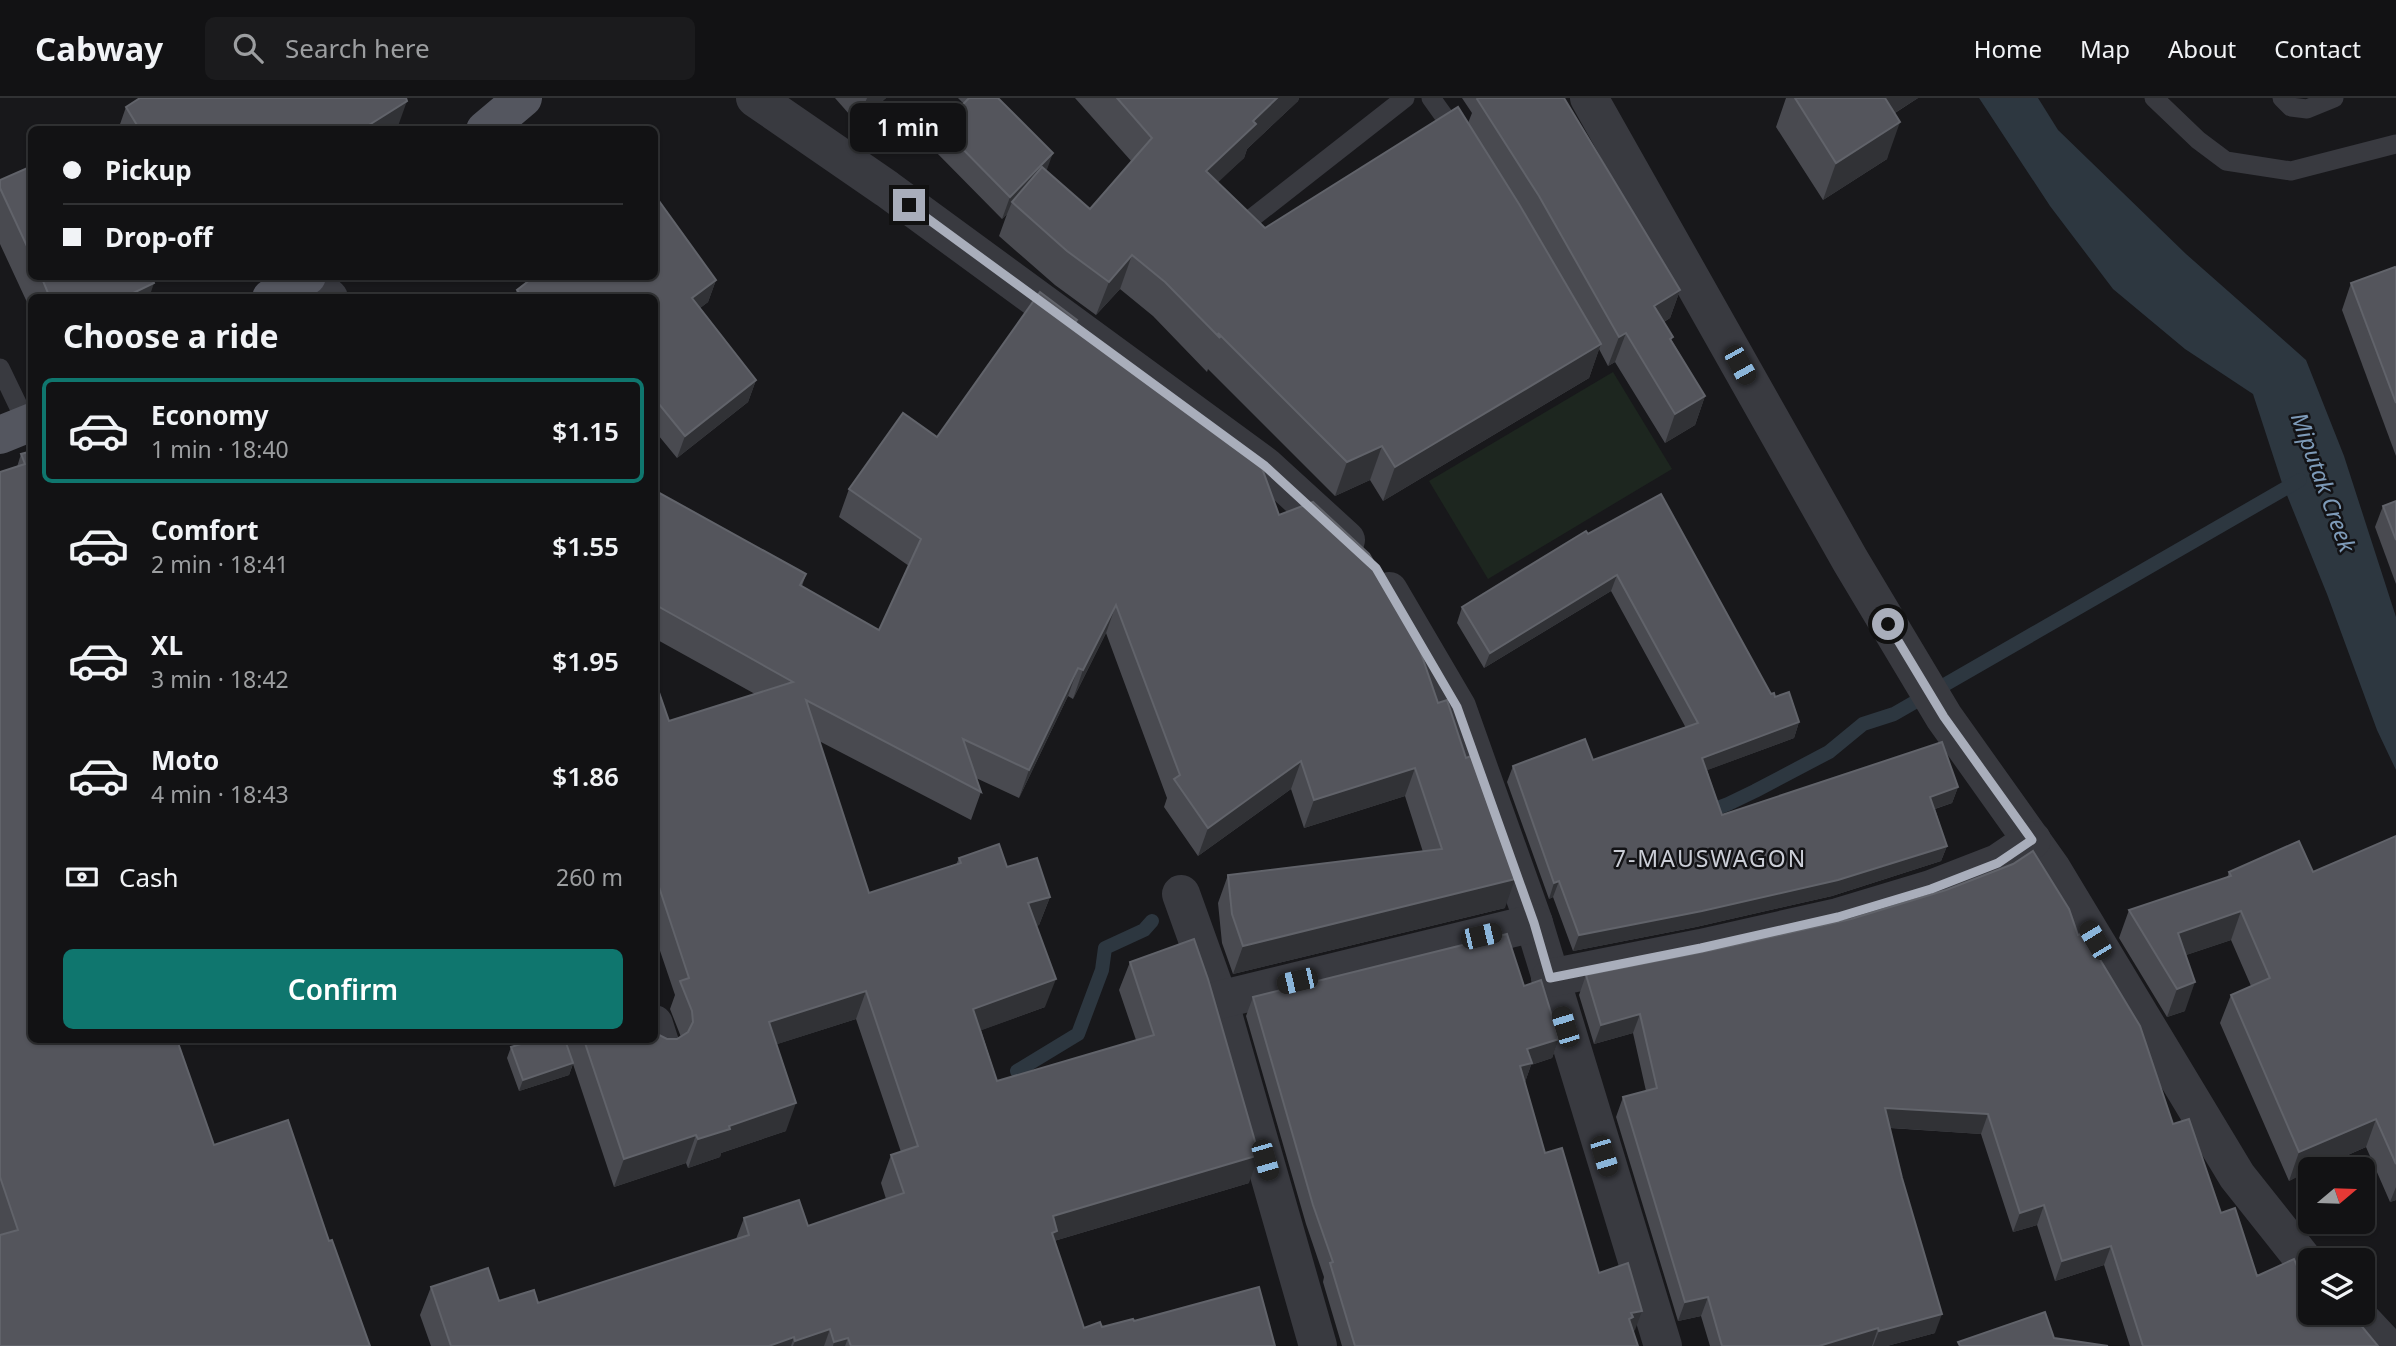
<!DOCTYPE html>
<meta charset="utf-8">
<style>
:root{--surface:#121214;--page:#1b1b1d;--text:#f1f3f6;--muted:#9c9ea0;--line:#313234;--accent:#0f766e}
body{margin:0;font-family:"Noto Sans",sans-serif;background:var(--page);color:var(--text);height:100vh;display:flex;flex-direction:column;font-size:26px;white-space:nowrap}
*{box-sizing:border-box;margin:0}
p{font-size:23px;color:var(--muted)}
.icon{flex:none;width:38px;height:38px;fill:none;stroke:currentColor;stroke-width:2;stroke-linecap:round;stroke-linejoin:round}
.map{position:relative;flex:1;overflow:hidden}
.sheet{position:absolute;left:28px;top:196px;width:630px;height:749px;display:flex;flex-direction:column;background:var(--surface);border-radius:10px;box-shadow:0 2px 5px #0004,0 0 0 2px var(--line)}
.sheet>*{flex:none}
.top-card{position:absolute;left:28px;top:28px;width:630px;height:154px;border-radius:10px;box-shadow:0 2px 5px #0004,0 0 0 2px var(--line);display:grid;align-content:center;height:154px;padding:0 35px;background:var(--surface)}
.needle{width:46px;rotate:71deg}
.tools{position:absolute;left:2298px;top:1059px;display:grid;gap:14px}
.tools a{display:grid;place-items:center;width:77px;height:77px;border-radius:10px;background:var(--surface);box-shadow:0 2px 5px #0004,0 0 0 2px var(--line);font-size:35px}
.end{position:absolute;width:32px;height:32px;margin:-16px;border:9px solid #a9aebb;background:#111;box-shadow:0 0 0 4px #111}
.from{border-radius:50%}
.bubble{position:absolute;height:49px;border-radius:10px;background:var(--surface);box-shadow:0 2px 5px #0004,0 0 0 2px var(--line);font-size:23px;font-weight:600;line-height:49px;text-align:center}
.car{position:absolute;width:21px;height:42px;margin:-21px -10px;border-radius:9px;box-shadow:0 0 5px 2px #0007;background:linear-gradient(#222 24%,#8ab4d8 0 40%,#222 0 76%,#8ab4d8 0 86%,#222 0)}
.top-card b{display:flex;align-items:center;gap:24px;height:66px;font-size:26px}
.top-card b+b{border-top:2px solid var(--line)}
.top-card i{width:18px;height:18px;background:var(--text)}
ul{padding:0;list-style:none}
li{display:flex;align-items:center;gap:21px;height:105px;margin:0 14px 10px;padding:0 21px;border:4px solid transparent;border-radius:10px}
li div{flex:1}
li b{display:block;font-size:26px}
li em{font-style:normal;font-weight:600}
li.on{border-color:var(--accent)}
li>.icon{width:63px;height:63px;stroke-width:1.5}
h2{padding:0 35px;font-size:32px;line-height:84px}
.pay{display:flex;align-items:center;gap:18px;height:77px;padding:0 35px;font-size:26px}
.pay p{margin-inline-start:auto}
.cta{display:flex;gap:14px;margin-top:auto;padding:14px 35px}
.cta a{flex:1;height:80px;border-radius:10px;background:var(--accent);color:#fff;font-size:28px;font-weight:600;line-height:80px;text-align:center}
header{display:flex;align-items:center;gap:42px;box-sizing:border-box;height:98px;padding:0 35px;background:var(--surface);border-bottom:2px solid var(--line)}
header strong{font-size:33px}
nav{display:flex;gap:38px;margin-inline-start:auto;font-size:24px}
.search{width:490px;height:63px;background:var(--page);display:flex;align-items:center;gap:18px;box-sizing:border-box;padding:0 24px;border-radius:10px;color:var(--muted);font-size:26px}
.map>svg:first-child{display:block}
.green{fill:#1d261f}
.water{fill:#2d3740}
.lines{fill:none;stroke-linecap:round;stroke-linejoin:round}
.stream{stroke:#2d3740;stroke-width:14}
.lane{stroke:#393a40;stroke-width:19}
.street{stroke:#393a40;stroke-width:38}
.primary{stroke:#54565f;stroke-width:38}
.wall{fill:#494a50}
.shaded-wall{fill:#313236}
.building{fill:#54555c;stroke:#61636a;stroke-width:2}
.route{stroke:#a9aebb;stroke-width:9}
.labels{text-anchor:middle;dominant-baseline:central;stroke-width:5;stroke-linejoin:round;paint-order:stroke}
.water-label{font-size:23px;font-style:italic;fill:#7e9bb9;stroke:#131316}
.neighbourhood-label{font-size:23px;letter-spacing:2px;fill:#cbced7;stroke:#131316}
</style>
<header>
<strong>Cabway</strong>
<div class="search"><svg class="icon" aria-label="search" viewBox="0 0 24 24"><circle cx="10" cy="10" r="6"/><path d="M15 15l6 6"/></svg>Search here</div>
<nav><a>Home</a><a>Map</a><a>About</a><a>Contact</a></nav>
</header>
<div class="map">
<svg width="2396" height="1248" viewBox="0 0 2396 1248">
<rect width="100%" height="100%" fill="#18181b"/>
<path class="green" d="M1613,274L1672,371L1488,481L1429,383Z"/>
<path class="water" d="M1979,0H2038L2058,32L2186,156L2306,262L2344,358L2396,519V672L2377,632L2327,496L2282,385L2253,296L2185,251L2113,191L2050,108Z"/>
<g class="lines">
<g class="stream">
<path d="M1702,716L1728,706L1755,693L1829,654L1863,626L1894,616L2300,382"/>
<path d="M1017,973L1078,936L1102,872L1105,850L1144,832L1152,823"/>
</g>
<g class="lane">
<path d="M1431,0L1459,39"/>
<path d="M2154,0L2198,42L2226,63L2291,73L2396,46"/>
<path d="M2282,0L2291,9L2307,11L2334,0"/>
<path d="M1243,127L1405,0"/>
<path d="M0,270L27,326"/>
</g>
<g class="street">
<path d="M755,0L887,91L1265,368L1346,442"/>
<path d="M1589,0L1850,462L1944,619L2052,771L2237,1078L2310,1170"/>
<path d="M307,179L329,200"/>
<path d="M1389,493L1457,609L1534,825L1663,1248"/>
<path d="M1181,796L1219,902L1318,1248"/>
<path d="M1550,880L1701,850L1838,819L1931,791L1998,765L2032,742"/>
<path d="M1219,902L1534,825"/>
<path d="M654,926L661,948"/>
<path d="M2354,1214L2386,1248"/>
</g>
<g class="primary">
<path d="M485,32L523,0"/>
<path d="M271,200L307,178"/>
<path d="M0,337L32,324"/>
</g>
</g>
<g class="wall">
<path d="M835,0H886L857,25Z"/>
<path d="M958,0H998L1046,74L1090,111L1132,64L1075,0H1299L1298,3L1247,51L1244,60L1217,84L1265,130L1468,25L1472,15L1462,0H1564L1680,192L1670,220L1664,224L1672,243L1705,298L1695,327L1665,345L1615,264L1608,268L1599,251L1589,280L1383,403L1370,382L1335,398L1208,271L1207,274L1153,218L1120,191L1096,217L1055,187L999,138L1007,116L1002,121L933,51L941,29L964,6Z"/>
<path d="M1786,0H1918L1895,15L1887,61L1823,102L1776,29Z"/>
<path d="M126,9L397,31L118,32Z"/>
<path d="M32,68V178H151L149,200H32V215L0,146V82Z"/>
<path d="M654,96L716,182L708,204L700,210L756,282L748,304L677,360L654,332V200H514L517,192L535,178H654Z"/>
<path d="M2396,171V358L2342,212L2351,185Z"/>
<path d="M1074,230L1279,417L1505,810L1233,876L1222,845L1218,805L1228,777L1423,754L1405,698L1304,730L1291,691L1198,758L1164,709L1167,700L1106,535L1073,601L1068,598L1019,700L976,680L981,694L971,722L819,643L869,795L956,767L959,760L1007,769L1050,799L1039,827L1036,828L1045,909L981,932L997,983L1136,942L1119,892L1130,864L1249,1085L1054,1143L1084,1230L1102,1229L1134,1223L1275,1248H431L420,1217L431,1189L499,1203L538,1205L736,1141L744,1120L808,1128L886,1101L881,1085L891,1057L901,1054L856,921L777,946L786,1033L721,1055L720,1059L688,1070L686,1065L614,1089L573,966L569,977L519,993L507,960L511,949L566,945L568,942H654L657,936L667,941H677L681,939L670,911L675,897L654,835V580L669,623L755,596L654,540V392L806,476L802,488L879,532L909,468L839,419L849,391L937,339Z"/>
<path d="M32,353V942L214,1047L329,1143L0,1248V374L17,369L21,356Z"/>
<path d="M2396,403V486L2375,429L2383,408Z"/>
<path d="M1588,436L1775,599L1799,624L1794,640L1707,672L1722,717L1958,689L1952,705L1935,711L1947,748L1941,763L1832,798L1696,829L1573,853L1553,799L1549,801L1507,684L1513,668L1593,662L1686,630L1611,493L1484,570L1457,525L1462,509Z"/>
<path d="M2396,738V1102L2390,1104L2366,1049L2316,1071H2310L2289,1083L2220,925L2231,897L2251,888L2231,842L2186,857L2185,913L2167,919L2119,840L2129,812L2227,780L2229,774H2313Z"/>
<path d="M2078,837L2173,1026L2221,1115L2257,1178L2310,1214L2378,1248H2130L2104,1167L2055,1183L2037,1127L2013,1134L1981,1036L1890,1030L1935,1235L1887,1248H1710L1701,1218L1678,1223L1616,1019L1623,999L1646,993L1633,935L1594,946L1579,897L1586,877Z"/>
<path d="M1524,888L1559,941L1552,960L1531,967L1525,984L1545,1055L1599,1175L1635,1232L1633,1233L1638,1248H1342L1323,1184L1324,1179L1306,1126L1246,918L1253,899Z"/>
</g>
<g class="shaded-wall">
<path d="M867,0H886L857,25Z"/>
<path d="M1277,0H1299L1298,3L1247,51L1244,60L1194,107L1206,73L1253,23Z"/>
<path d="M1880,0H1918L1868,32Z"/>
<path d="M407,3L397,31L361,32Z"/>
<path d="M1900,24L1887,61L1823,102L1836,65Z"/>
<path d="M1053,55L1045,77L1012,104L1007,116L1002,121L1010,99Z"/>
<path d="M1132,157L1120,191L1096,217L1109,184Z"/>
<path d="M716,182L708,204L684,222L692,200Z"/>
<path d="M154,185L149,200H123Z"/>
<path d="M1680,192L1670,220L1643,236L1654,208Z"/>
<path d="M1626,235L1615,264L1608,268L1619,239Z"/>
<path d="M1601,246L1589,280L1383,403L1395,369Z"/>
<path d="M756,282L748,304L677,360L685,338Z"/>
<path d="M1705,298L1695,327L1665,345L1675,316Z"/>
<path d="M1382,348L1370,382L1335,398L1347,364Z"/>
<path d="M1617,477L1611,493L1484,570L1490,555Z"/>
<path d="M1116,507L1106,535L1073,601L1083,572Z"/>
<path d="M1078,570L1068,598L1019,700L1029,672Z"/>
<path d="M1799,624L1794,640L1697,676L1702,660Z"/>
<path d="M1301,663L1291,691L1198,758L1208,730Z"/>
<path d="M1415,670L1405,698L1304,730L1314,702Z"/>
<path d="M1958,689L1952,705L1925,714L1930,699Z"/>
<path d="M1947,748L1941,763L1832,798L1696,829L1573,853L1579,837Z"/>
<path d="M1515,781L1505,810L1233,876L1243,848Z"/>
<path d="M1559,783L1553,799L1549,801L1554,785Z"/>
<path d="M1050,799L1039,827L1018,834L1028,805Z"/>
<path d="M2241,813L2231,842L2168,863L2178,835Z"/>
<path d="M1056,881L1045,909L963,939L973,911Z"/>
<path d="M2195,884L2185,913L2167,919L2177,891Z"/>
<path d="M866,893L856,921L759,952L769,924Z"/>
<path d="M1640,916L1633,935L1594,946L1601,927Z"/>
<path d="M1559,941L1552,960L1531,967L1525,984L1513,988L1527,951Z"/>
<path d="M573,965L569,977L519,993L523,982Z"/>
<path d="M796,1005L786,1033L721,1055L720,1059L688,1070L698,1041L729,1028Z"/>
<path d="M1885,1010L1988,1016L1981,1036L1878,1029Z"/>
<path d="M2376,1021L2366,1049L2316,1071H2310V1073L2289,1083L2299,1054Z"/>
<path d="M696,1037L686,1065L614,1089L624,1061Z"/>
<path d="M1259,1057L1249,1085L1054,1143L1047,1161L1053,1118Z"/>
<path d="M2396,1089V1102L2390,1104Z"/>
<path d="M2044,1107L2037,1127L2013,1134L2020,1115Z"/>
<path d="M2111,1148L2104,1167L2055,1183L2062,1163Z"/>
<path d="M1708,1199L1701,1218L1678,1223L1685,1204Z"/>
<path d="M1642,1213L1635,1232L1628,1234L1621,1240L1631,1215Z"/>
<path d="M1942,1216L1935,1235L1887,1248H1873L1879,1233Z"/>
<path d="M1878,1230L1872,1248H1819Z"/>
<path d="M830,1231L824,1248H793L795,1243Z"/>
<path d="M794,1239L791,1248H769Z"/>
<path d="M848,1240L845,1248H833L834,1244Z"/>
</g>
<g class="building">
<path d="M140,0H406L407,3L361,32H140L126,9Z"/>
<path d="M969,0H998L1053,55L1010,99L941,29Z"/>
<path d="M1117,0H1277L1253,23L1256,26L1206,73L1265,130L1458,9L1519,106L1601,246L1395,369L1382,348L1347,364L1218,235L1220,240L1165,184L1132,157L1109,184L1067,153L1012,104L1042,69L1090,111L1152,40Z"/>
<path d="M1478,0H1564L1680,192L1654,208L1673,239L1670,241L1705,298L1675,316L1626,235L1619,239L1539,98L1477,1Z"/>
<path d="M1795,0H1885L1900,24L1836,65Z"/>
<path d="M32,68V159L0,90V82Z"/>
<path d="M654,96L716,182L692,200L756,282L685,338L654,300V200H523L517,192L535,178H654Z"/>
<path d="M2395,169L2396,171V305L2351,185Z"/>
<path d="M41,178H151L154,185L123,200H50Z"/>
<path d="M1040,194L1077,222L1072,228L1259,362L1279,417L1313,404L1369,456L1413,532L1438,605L1447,602L1466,660L1471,658L1515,781L1243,848L1232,816L1228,777L1442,751L1415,670L1314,702L1301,663L1208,730L1174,681L1180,677L1116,507L1083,572L1078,570L1029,672L963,641L981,694L806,602L869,795L961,765L959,760L999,746L1007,769L1037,760L1050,799L1028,805L1056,881L973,911L997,983L1154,937L1130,864L1194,841L1208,881L1259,1057L1053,1118L1057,1133L1052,1135L1084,1230L1100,1224L1102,1229L1133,1221L1134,1223L1259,1189L1275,1248H851L848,1240L834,1244L830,1231L795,1243L794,1239L769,1248H451L431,1189L488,1170L499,1203L534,1192L538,1205L749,1137L744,1120L799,1102L808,1128L904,1095L891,1057L918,1048L866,893L769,924L796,1005L729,1028L730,1031L698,1041L696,1037L624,1061L584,942H654V933L657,936L667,941H677L688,934L693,924L692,913L680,883L689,880L657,783L654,784V580L669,623L793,584L654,506V392L806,476L800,487L879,532L921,441L849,391L903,315L937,339Z"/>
<path d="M32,353V942H177L214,1047L288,1022L329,1143L332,1142L370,1248H0V1137L18,1132L0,1079V374L25,366L21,356Z"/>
<path d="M1661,396L1771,596L1774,595L1775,599L1789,594L1799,624L1702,660L1722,717L1942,644L1958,689L1930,699L1947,748L1838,782L1702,813L1579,837L1559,783L1554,785L1513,668L1585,641L1593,662L1698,625L1617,477L1490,555L1462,509L1586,433L1588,436Z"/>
<path d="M2396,403V442L2383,408Z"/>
<path d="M2396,738V1066L2376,1021L2299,1054L2231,897L2270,880L2241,813L2178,835L2195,884L2177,891L2129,812L2231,778L2229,774L2299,743L2313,774Z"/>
<path d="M2033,753L2069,811L2078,837L2084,835L2140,928L2173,1026L2189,1021L2221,1115L2235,1110L2257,1178L2294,1161L2310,1198V1214H2350L2378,1248H2143L2111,1148L2062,1163L2044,1107L2020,1115L1988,1016L1885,1010L1902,1080L1942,1216L1879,1233L1878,1230L1819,1248H1722L1708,1199L1685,1204L1623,999L1657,990L1640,916L1601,927L1586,877L1713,852L1851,821L1946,792L2013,766Z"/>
<path d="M1507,836L1524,888L1541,882L1559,941L1527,951L1532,965L1520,968L1545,1055L1562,1050L1599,1175L1628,1165L1642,1213L1631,1215L1633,1219L1629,1221L1638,1248H1355L1330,1165L1333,1164L1313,1107L1253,899Z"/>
<path d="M534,942H565L573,965L523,982L511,949Z"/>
<path d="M2045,1214L2054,1240L2108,1248H1960L1958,1244Z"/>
</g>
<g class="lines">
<path class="route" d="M909,107L1265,368L1376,470L1457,609L1534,825L1550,880L1701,850L1838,819L1931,791L1998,765L2032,742L1944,619L1888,526"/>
</g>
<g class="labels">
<g class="water-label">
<text transform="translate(2324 384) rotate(70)">Miputak Creek</text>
</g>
<g class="neighbourhood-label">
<text x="1710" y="760">7-MAUSWAGON</text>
</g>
</g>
</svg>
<div class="tools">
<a><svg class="needle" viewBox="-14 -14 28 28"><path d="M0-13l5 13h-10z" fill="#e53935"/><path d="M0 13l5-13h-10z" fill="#9c9ea0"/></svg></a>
<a><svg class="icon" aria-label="layers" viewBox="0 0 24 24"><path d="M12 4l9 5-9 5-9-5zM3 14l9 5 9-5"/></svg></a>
</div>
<i class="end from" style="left:1888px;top:526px"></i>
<i class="end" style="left:909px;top:107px"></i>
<div class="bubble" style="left:850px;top:5px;width:116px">1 min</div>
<i class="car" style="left:1740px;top:267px;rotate:151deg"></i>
<i class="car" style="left:1481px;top:838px;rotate:77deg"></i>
<i class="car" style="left:2095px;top:842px;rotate:329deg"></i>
<i class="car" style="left:1297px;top:883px;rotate:257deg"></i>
<i class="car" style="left:1565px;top:929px;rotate:343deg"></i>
<i class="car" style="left:1604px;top:1058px;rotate:163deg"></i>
<i class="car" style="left:1265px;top:1062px;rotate:164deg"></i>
<div class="top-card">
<b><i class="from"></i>Pickup</b>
<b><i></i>Drop-off</b>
</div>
<section class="sheet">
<h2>Choose a ride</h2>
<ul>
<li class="on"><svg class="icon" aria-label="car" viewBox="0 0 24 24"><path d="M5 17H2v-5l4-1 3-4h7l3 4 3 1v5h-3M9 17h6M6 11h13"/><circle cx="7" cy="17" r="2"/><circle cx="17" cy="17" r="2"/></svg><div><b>Economy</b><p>1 min · 18:40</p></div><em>$1.15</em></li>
<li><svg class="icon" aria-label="car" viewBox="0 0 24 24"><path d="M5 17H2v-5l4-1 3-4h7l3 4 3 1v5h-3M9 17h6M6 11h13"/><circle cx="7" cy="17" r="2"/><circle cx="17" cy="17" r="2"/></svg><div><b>Comfort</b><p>2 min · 18:41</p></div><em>$1.55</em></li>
<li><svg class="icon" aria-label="car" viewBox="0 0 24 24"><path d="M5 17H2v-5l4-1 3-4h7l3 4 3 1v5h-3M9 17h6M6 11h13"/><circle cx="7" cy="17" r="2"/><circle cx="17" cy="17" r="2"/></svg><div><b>XL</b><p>3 min · 18:42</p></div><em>$1.95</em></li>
<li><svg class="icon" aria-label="car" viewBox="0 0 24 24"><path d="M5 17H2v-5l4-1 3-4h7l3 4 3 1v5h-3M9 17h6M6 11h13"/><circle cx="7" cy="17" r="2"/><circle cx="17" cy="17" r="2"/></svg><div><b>Moto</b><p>4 min · 18:43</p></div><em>$1.86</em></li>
</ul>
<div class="pay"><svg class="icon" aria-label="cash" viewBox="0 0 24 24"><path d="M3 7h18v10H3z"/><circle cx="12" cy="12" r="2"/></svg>Cash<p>260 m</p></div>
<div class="cta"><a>Confirm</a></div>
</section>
</div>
